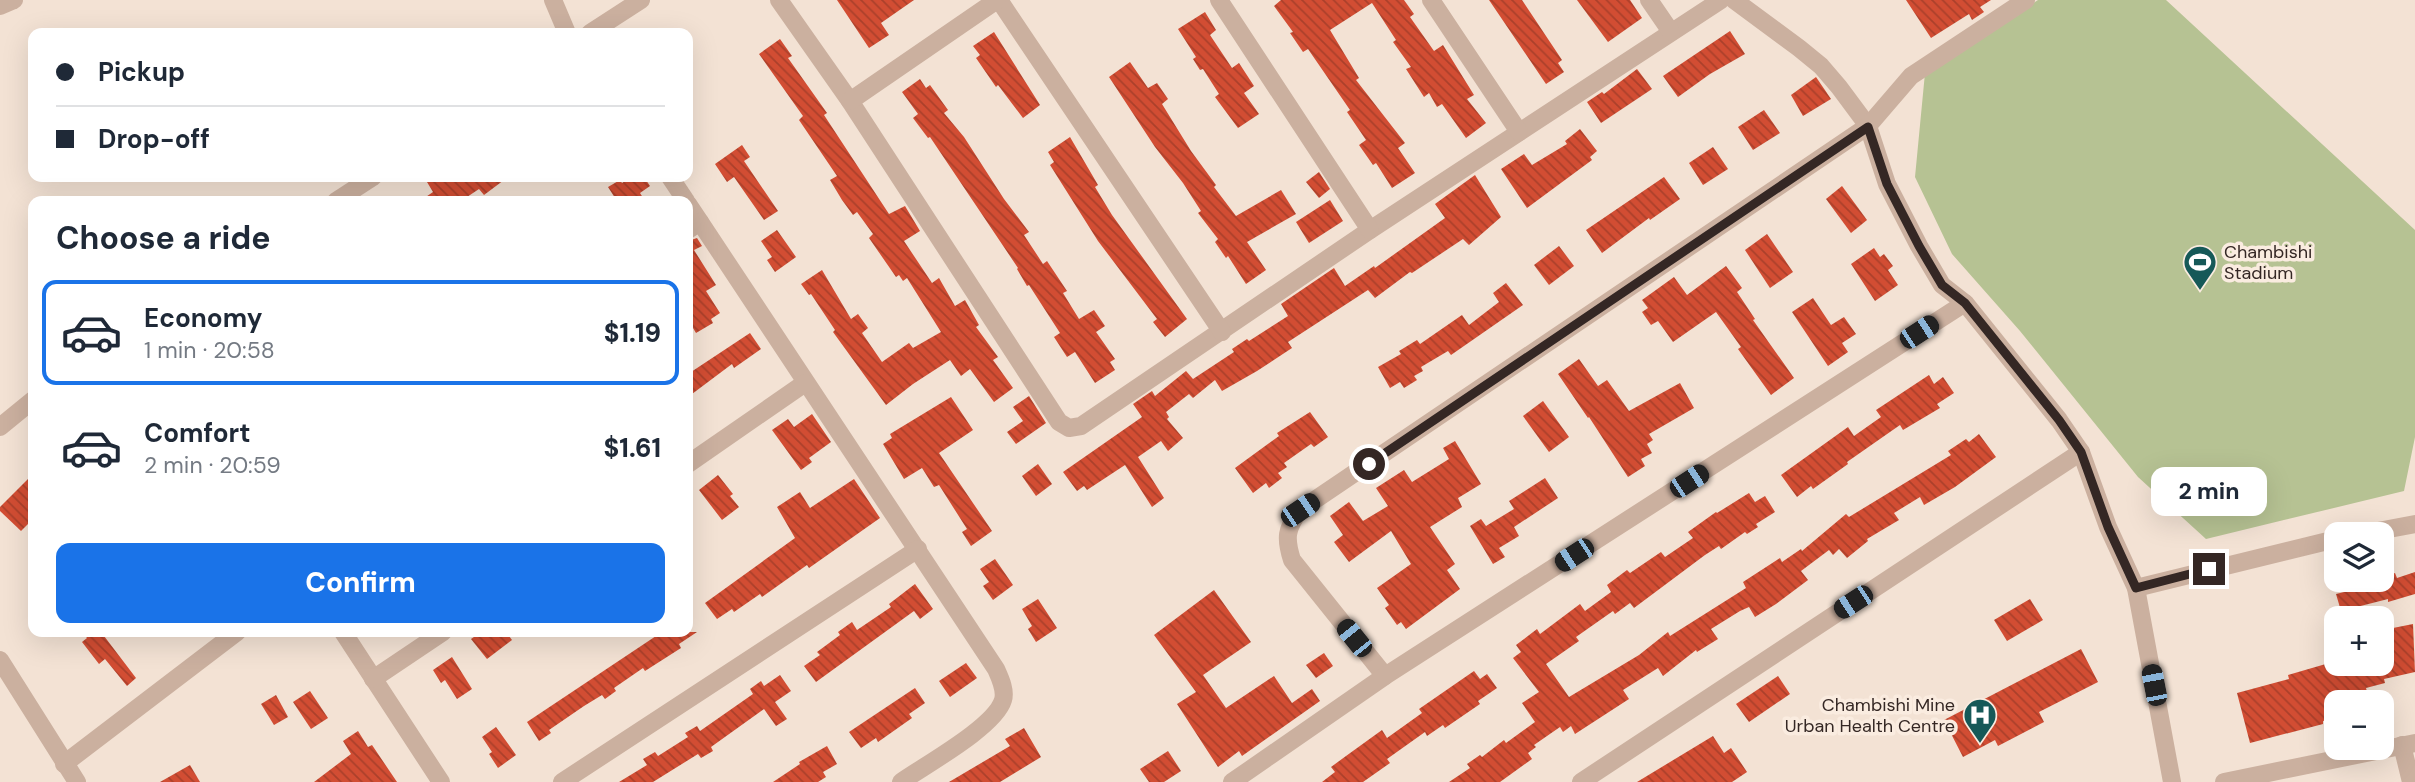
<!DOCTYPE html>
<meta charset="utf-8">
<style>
:root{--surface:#fff;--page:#f6f6f7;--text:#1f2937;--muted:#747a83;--line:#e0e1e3;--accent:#1a73e8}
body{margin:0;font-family:"DM Sans",sans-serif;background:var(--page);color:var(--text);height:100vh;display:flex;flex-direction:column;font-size:26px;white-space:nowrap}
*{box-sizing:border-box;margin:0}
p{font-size:23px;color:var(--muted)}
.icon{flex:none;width:38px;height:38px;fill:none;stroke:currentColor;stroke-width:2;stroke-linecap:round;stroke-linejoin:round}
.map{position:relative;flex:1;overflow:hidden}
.drawer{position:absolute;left:28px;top:196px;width:665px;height:441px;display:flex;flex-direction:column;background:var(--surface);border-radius:14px;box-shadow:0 7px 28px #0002}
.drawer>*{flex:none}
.banner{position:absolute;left:28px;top:28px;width:665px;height:154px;border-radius:14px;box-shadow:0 7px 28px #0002;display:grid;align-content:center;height:154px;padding:0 28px;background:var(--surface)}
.tools{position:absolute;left:2324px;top:522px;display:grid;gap:14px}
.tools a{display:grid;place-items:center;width:70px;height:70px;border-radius:14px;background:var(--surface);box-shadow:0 7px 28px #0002;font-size:35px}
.end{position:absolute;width:32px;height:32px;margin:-16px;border:9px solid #342724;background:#fff;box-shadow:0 0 0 4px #fff}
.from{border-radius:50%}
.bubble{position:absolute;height:49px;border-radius:14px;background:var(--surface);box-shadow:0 7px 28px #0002;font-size:23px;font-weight:800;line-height:49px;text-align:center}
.car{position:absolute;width:21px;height:42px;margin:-21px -10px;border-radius:9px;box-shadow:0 0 5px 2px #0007;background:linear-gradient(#222 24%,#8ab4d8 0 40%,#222 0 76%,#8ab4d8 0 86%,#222 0)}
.banner b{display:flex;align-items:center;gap:24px;height:66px;font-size:26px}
.banner b+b{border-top:2px solid var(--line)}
.banner i{width:18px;height:18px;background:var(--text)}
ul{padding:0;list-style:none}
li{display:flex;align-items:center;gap:21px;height:105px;margin:0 14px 10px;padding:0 14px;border:4px solid transparent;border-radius:14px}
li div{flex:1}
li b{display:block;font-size:26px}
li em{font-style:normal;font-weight:800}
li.selected{border-color:var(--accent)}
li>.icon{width:63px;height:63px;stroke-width:1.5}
h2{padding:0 28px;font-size:32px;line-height:84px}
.primary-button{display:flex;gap:14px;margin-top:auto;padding:14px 28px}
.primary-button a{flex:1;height:80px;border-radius:14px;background:var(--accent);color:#fff;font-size:28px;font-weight:800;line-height:80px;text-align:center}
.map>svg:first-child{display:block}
.grass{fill:#b6c293}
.building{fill:url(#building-back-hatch)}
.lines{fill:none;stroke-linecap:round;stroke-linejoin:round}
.minor{stroke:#cbb09f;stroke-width:18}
.route{stroke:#342724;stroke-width:9}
.labels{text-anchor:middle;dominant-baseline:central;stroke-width:7;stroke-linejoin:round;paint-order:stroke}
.poi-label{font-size:18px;fill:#342724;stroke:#faece0;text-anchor:start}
</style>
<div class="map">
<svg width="2415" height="782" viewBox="0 0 2415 782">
<defs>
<pattern id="building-back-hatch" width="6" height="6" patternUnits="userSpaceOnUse" patternTransform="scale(1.75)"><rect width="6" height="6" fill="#d24d33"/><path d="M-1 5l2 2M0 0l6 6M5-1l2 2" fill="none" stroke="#ab402b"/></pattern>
</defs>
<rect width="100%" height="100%" fill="#f3e2d4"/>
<path class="grass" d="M2038,0H2166L2415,230V437L2404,491L2206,539L2138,477L2020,331L1952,254L1915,177L1925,73Z"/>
<g class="building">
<path d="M837,0H914L881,23L889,35L869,48Z"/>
<path d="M1281,0H1404L1414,14L1410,17L1434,51L1443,45L1474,95L1467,99L1486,123L1466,138L1442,104L1437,107L1429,93L1424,97L1406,69L1411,67L1393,42L1396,40L1372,3L1330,30L1359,78L1356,80L1405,143L1398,148L1415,173L1392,188L1376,163L1373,165L1359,145L1366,140L1347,112L1350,110L1308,49L1303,52L1290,33L1293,32L1274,6Z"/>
<path d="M1489,0H1522L1562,60L1558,63L1564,72L1546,84Z"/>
<path d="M1577,0H1630L1642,18L1608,42Z"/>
<path d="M1906,0H1991L1980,7L1984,12L1972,20L1969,14L1931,38Z"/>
<path d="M1205,12L1216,30L1210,35L1232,68L1239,63L1254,86L1244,93L1259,114L1238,128L1215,97L1219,94L1203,69L1200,70L1193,59L1196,57L1178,29Z"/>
<path d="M1730,31L1745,54L1710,74L1678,97L1663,76Z"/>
<path d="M994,32L1040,105L1023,118L998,85L996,87L976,58L980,55L973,46Z"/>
<path d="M780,39L792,56L788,58L827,113L824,115L889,214L905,206L920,231L904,241L932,283L939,278L955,306L965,300L979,325L976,327L998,357L993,360L1013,388L994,402L970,369L961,376L950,360L913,384L886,405L833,332L835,330L811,294L809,295L801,284L822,270L851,319L858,314L868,328L862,333L882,362L909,343L913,348L941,332L907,278L903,281L899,275L896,277L869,238L873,234L857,212L853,215L842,200L830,180L837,176L799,120L803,116L798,109L759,54Z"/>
<path d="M1130,62L1148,88L1157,83L1168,99L1162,104L1191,151L1216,185L1214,187L1236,216L1281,190L1296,214L1247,242L1266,270L1246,284L1228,256L1226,258L1215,242L1218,239L1198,213L1201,211L1183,183L1155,147L1109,77Z"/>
<path d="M1637,69L1652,89L1601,123L1587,102L1602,92L1604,94Z"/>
<path d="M1816,77L1831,99L1803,116L1791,95Z"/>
<path d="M920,79L926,88L930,85L948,110L944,113L964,137L1004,199L1029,232L1024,235L1043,264L1047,261L1067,291L1063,293L1079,319L1094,310L1105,326L1096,332L1115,359L1110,362L1115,370L1095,383L1075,352L1067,357L1054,337L1060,333L1029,285L1027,286L1017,269L1018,268L930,137L928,138L913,118L918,114L902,92Z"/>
<path d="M1764,110L1780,133L1753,150L1738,127Z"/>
<path d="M1580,129L1597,151L1590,157L1592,160L1527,208L1501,169L1524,154L1532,165L1567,144L1565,141Z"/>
<path d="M1070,137L1098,185L1095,187L1112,215L1187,319L1165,337L1153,322L1157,319L1098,241L1050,165L1054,162L1048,152Z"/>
<path d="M742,145L750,157L744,161L778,211L764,220L734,177L727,182L715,164Z"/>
<path d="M1713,147L1728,169L1703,185L1689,163Z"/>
<path d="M1319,172L1330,189L1319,198L1306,182Z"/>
<path d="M1475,175L1501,217L1469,245L1463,239L1412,273L1410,272L1375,298L1368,290L1288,342L1292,348L1257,371L1222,391L1215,380L1193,398L1189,394L1166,412L1169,417L1167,419L1183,438L1168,451L1161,441L1138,457L1164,498L1152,507L1125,465L1087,490L1084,486L1077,491L1063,472L1142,417L1133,404L1152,391L1155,396L1186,371L1193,379L1234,352L1232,349L1247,339L1249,341L1288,316L1281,304L1334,268L1345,286L1374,266L1375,268L1445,218L1435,204Z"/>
<path d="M424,177H508L484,195L479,189L461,201H420L433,192Z"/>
<path d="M631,177H644L650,186L640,193L645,201H617L608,187L620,180L622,183Z"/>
<path d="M1664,177L1680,199L1650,220L1649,218L1602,253L1586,230Z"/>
<path d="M1842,186L1867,220L1851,233L1826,199Z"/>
<path d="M1330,200L1343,221L1309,243L1296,222Z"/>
<path d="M777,230L796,257L775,272L767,260L772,257L761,241Z"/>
<path d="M1767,234L1793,272L1770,288L1745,250Z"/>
<path d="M697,238L702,246L694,250L716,285L706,291L720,313L711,319L713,323L696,333L693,328L688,332V241Z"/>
<path d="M1559,246L1574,266L1549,285L1534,265Z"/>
<path d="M1874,248L1880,257L1884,254L1893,266L1888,270L1898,285L1875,301L1851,264Z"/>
<path d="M1726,266L1742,288L1737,292L1755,319L1753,320L1794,378L1771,395L1738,349L1741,347L1716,312L1673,342L1658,321L1651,325L1642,312L1648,308L1642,300L1674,277L1687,295Z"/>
<path d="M1506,283L1523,305L1451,355L1448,351L1421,367L1423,371L1414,376L1417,380L1404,388L1400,382L1390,388L1378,367L1401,354L1399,351L1417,340L1420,344L1462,315L1469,325L1499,302L1493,293Z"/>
<path d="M1813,298L1831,325L1844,317L1856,334L1842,343L1848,352L1828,366L1792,312Z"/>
<path d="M750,333L761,349L734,368L732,364L688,397V374Z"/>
<path d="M1579,359L1598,386L1607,380L1629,411L1680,383L1694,408L1649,434L1653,440L1647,444L1652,453L1641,459L1645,466L1628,477L1589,417L1588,418L1558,374Z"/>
<path d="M1929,375L1934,384L1943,377L1954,393L1937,404L1940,408L1903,430L1900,425L1847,462L1848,464L1813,489L1811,486L1797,497L1781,475L1848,427L1854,436L1881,417L1876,410Z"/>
<path d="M1029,396L1046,423L1016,444L1007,432L1023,421L1013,407Z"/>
<path d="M951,397L973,430L939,453L992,531L971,546L962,532L967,529L939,485L934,487L922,468L904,479L883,444L892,438L890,434Z"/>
<path d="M1543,401L1569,437L1549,452L1523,416Z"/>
<path d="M1310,412L1328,437L1314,447L1311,444L1284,463L1287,467L1278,473L1282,478L1269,488L1266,483L1253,493L1235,468L1279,436L1277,433Z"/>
<path d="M812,414L831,442L809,458L812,462L801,470L772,430L788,419L794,427Z"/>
<path d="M1979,434L1996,457L1955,487L1924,505L1920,497L1894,513L1899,520L1867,539L1868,541L1847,558L1839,549L1833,555L1829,550L1801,571L1808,580L1776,604L1755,617L1749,607L1740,611L1711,629L1718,639L1697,652L1696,650L1663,676L1658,668L1623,690L1629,699L1575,734L1571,726L1563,732L1560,727L1534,745L1536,747L1528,753L1532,759L1500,782H1449L1470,768L1467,764L1480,755L1482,757L1504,740L1506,743L1535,722L1522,703L1539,692L1513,658L1521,652L1516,645L1537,629L1540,634L1580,604L1585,611L1611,592L1607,585L1627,570L1630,573L1661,552L1665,557L1693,538L1688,532L1716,512L1717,513L1749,493L1755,502L1765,496L1775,512L1756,524L1758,527L1747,534L1745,532L1721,549L1719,546L1705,555L1634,608L1630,603L1615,614L1613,611L1576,637L1579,641L1546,664L1569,697L1639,655L1668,632L1670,636L1746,588L1743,582L1780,558L1782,562L1801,549L1802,551L1846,514L1849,517L1951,455L1948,451L1966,439L1969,442Z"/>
<path d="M1455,441L1481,484L1458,498L1462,507L1430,527L1455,564L1447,570L1460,589L1406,629L1401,622L1397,625L1385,608L1389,605L1377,588L1411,564L1391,531L1349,562L1334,542L1343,535L1330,516L1349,502L1363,521L1388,506L1376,488L1404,470L1412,482L1449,459L1443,448Z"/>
<path d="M1038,464L1052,484L1036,496L1022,476Z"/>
<path d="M33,474V519L21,531L0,511V507Z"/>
<path d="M718,475L733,494L730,496L739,507L722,520L699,490Z"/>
<path d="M1545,478L1558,498L1514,527L1519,536L1499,548L1505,557L1493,564L1470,526L1481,519L1486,526L1514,509L1509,501Z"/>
<path d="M854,479L880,518L809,568L807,565L762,597L760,594L734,612L732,609L717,619L705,603L795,538L777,507L800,492L810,508Z"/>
<path d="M995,559L1013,585L993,600L983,586L989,582L980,569Z"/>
<path d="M2415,572V594L2388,602V599L2341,611L2336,594L2352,590L2351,586L2382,579V577L2395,573L2397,578Z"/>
<path d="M915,584L933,609L920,619L914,611L816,682L804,666L820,655L817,652L840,635L838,632L852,622L857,630L891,607L889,604Z"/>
<path d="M1214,590L1251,642L1203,675L1226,708L1274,676L1292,703L1312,689L1320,701L1242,756L1239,751L1218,767L1177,704L1196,692L1154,635Z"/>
<path d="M1038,599L1057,628L1036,642L1028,629L1032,626L1022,609Z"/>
<path d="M2030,599L2043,620L2007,641L1994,620Z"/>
<path d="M2413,624L2415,672L2384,679L2385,683L2366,688L2370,702H2336V718L2323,721V724L2250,743L2237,693L2289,679L2288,675L2336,661V663H2390L2383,630Z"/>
<path d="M82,632H101L136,678L127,686L105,659L99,664L82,642L87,638Z"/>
<path d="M481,632H506L512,640L487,659L471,639Z"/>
<path d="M662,632H697L679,644L681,648L645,671L643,668L614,688L616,691L605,699L602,695L584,706L549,730L551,733L539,741L527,722Z"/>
<path d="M2081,649L2098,682L2039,712L2044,722L1998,746L1995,740L1963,757L1944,720Z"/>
<path d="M1324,653L1333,666L1316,678L1306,665Z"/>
<path d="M452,657L472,689L457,699L445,680L441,683L433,670Z"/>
<path d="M966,663L977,678L950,697L939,681Z"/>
<path d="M1474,671L1480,679L1487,674L1497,688L1478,701L1480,704L1445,728L1443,725L1427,736L1425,732L1387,759L1390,763L1363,782H1322L1335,772L1331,767L1346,756L1382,730L1387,738L1422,713L1419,709Z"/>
<path d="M780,675L791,691L775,702L787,719L776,726L764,709L711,747L713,751L701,758L698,754L653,782H619L647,765L643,759L655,752L658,756L688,737L685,733L697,726L700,731L753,694L750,689L761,681L764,686Z"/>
<path d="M1778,676L1790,694L1749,722L1736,704Z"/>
<path d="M915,688L925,703L909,714L912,718L878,742L876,738L861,748L849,732Z"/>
<path d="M310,691L328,718L311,729L293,702Z"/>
<path d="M276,695L288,717L274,725L261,704Z"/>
<path d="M496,727L516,755L498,768L489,754L492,752L482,737Z"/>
<path d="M1024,728L1041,757L1000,782H949L1010,746L1005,739Z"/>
<path d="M358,731L368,747L372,745L397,782H314L351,754L343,741Z"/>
<path d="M1713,736L1724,753L1731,748L1747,772L1732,782H1637Z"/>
<path d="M827,746L837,764L823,772L826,777L818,782H773L800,764L799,762Z"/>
<path d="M1168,751L1181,771L1164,782H1149L1140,769Z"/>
<path d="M190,765L200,782H160Z"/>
</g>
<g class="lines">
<g class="minor">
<path d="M553,0L567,33"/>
<path d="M779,0L850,101L1059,422L1069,428L1081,426L1370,230L1721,0"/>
<path d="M999,0L1222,332"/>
<path d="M1219,0L1370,230"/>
<path d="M1431,0L1519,132"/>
<path d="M1649,0L1671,32"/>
<path d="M1734,0L1799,48L1821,66L1839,87L1868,126L1887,184L1919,246L1942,285L1965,303L2059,420L2081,452L2108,527L2136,588L2172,782"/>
<path d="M0,6L14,0"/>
<path d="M590,33L641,0"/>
<path d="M850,101L997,0"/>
<path d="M670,177L686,201"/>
<path d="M336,201L373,177"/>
<path d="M688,204L700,222L688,230"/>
<path d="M700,222L996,669C1000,678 1006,690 1003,700C995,727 925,765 901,782"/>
<path d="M0,427L33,400"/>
<path d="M688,464L805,383"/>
<path d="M2362,534L2415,524"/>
<path d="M2136,588L2336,539"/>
<path d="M343,632L441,782"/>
<path d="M0,660L77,782"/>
<path d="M1385,676L1292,560C1285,538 1286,529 1300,510L1868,126L1911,76L2026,0"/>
<path d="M373,679L443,632"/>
<path d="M2402,745L2411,782"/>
<path d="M64,764L237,632"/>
<path d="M562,782L918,549"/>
<path d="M1232,782L1385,676L1965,303"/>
<path d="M1581,782L2081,452"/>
<path d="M2224,782L2415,743"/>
</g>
</g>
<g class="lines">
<path class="route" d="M1369,464L1868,127L1887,184L1919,246L1942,285L1965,303L2059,420L2081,452L2108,527L2136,588L2209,569"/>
</g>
<defs>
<symbol id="stadium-pin" viewBox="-11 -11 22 30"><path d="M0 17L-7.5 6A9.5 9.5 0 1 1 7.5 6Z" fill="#165958" stroke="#faece0"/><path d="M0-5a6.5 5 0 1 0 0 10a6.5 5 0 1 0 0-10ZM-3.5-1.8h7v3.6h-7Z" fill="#fff"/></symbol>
<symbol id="hospital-pin" viewBox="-11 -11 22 30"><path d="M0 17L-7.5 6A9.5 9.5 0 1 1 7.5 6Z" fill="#165958" stroke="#faece0"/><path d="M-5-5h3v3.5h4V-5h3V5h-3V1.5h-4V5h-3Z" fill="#fff"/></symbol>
</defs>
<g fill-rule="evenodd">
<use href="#stadium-pin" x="2181" y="243" width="38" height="52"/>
<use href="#hospital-pin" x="1961" y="696" width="38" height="52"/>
</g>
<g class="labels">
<g class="poi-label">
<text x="2224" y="252">Chambishi<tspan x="2224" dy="21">Stadium</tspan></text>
<text x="1955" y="705" text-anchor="end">Chambishi Mine<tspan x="1955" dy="21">Urban Health Centre</tspan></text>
</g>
</g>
</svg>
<div class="tools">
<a><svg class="icon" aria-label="layers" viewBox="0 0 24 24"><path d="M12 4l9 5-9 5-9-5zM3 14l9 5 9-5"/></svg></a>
<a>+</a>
<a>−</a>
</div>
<i class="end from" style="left:1369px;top:464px"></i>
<i class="end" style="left:2209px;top:569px"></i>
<div class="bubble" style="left:2151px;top:467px;width:116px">2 min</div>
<i class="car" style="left:1919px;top:332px;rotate:57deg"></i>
<i class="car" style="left:1689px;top:481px;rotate:57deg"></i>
<i class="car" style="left:1300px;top:510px;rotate:56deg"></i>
<i class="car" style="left:1574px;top:555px;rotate:237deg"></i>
<i class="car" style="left:1853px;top:602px;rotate:237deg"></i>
<i class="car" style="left:1354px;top:638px;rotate:321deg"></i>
<i class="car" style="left:2154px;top:685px;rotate:349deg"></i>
<div class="banner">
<b><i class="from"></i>Pickup</b>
<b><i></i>Drop-off</b>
</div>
<section class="drawer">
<h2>Choose a ride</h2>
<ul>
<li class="selected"><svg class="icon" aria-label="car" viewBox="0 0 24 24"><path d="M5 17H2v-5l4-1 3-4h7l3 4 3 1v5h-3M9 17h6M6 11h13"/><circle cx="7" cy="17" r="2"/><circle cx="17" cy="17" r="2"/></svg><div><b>Economy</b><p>1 min · 20:58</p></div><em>$1.19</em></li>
<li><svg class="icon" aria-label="car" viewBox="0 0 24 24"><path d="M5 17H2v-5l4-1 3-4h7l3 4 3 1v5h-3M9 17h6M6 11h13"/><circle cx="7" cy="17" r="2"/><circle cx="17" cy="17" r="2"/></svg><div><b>Comfort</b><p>2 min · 20:59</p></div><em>$1.61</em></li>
</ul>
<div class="primary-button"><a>Confirm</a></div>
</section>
</div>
